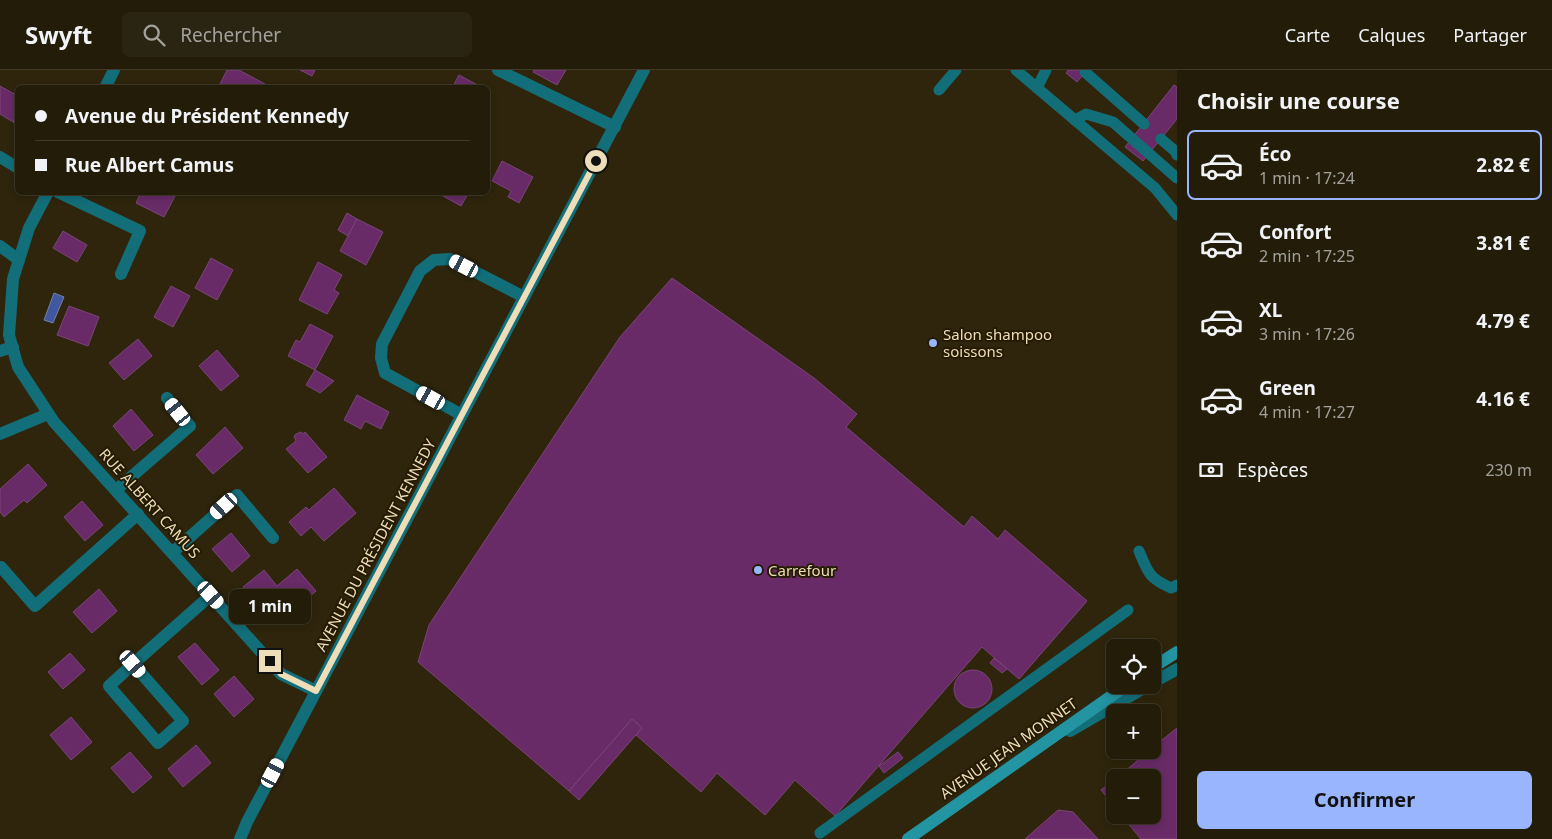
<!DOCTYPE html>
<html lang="fr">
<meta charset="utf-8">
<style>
:root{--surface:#221c09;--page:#2a2512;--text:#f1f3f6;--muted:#a2a19c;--line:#3f3a2a;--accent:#99b5fd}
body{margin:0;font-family:"Noto Sans",sans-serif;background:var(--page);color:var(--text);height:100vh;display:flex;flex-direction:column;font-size:19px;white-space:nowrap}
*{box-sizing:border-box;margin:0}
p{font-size:16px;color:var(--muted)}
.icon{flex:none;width:28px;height:28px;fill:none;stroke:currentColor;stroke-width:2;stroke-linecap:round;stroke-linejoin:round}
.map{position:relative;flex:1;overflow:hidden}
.sheet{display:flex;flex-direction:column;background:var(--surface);width:375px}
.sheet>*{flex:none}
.top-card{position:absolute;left:15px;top:15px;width:475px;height:110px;border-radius:8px;box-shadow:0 2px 8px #0003,0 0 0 1px var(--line);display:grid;align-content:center;height:110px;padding:0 20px;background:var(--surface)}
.controls{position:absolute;left:1106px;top:569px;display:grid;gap:10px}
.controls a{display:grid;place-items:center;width:55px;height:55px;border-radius:8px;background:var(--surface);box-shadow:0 2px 8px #0003,0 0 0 1px var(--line);font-size:25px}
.end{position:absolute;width:22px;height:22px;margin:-11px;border:6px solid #edddb8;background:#111;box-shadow:0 0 0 2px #111}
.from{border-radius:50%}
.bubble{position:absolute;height:35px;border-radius:8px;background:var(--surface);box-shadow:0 2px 8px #0003,0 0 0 1px var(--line);font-size:16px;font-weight:700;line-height:35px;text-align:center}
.car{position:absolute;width:15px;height:30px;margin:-15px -8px;border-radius:6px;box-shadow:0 0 4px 1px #0007;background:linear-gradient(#fff 24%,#345 0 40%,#fff 0 76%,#345 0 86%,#fff 0)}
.top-card b{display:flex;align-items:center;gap:18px;height:48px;font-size:19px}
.top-card b+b{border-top:1px solid var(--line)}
.top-card i{width:12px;height:12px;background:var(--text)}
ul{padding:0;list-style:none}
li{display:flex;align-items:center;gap:15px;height:70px;margin:0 10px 8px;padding:0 10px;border:2px solid transparent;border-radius:8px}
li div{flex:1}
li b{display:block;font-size:19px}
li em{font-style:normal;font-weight:700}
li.current{border-color:var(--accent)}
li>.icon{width:45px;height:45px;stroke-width:1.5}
h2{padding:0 20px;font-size:22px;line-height:60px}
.pay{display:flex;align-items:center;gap:12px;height:55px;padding:0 20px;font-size:19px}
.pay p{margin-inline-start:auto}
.action{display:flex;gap:10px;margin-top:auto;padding:10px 20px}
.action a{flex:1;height:58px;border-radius:8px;background:var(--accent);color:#111;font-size:20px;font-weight:700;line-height:58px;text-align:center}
header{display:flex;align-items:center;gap:30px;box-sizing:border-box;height:70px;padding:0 25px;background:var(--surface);border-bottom:1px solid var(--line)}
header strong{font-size:24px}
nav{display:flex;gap:28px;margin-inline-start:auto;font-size:18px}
.search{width:350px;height:45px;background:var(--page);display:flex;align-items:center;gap:12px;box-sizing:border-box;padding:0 18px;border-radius:8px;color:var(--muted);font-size:19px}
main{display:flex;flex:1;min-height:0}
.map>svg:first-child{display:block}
.water{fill:#4058a0;stroke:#7480a7}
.building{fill:#682b67;stroke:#7a4579}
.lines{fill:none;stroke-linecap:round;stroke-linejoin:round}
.service{stroke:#126f7a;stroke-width:11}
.minor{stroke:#126f7a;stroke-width:12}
.secondary{stroke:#2294a2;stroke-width:12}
.route{stroke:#edddb8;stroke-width:6}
.poi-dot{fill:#99b5fd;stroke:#251b03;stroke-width:2}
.labels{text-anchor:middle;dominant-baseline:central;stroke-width:4;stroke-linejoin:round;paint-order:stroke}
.poi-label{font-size:15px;fill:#edddb8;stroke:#251b03;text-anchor:start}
.street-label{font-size:15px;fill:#edddb8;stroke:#251b03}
</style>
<header>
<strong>Swyft</strong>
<div class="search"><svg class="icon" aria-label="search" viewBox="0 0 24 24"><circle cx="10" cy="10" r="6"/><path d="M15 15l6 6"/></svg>Rechercher</div>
<nav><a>Carte</a><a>Calques</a><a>Partager</a></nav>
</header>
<main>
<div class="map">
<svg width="1177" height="769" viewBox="0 0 1177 769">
<rect width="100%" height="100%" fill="#2e250c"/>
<path class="water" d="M54,223L64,227L53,253L44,250Z"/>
<g class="building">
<path d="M227,0H239L265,14L264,18H218Z"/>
<path d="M300,0H315L312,6Z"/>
<path d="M534,0H566L557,15L533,2Z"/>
<path d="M1068,0H1087L1077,12L1066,3Z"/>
<path d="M459,5L483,18H452Z"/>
<path d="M1174,15L1177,17V49L1143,91L1125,77Z"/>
<path d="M0,16L18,26V42L13,52L0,44Z"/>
<path d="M18,42V54L13,52Z"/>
<path d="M502,91L533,107L519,133L508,127L511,121L492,111Z"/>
<path d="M141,122H168L175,126L164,147L136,133Z"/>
<path d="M436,122H469L461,136Z"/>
<path d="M347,143L357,149L348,166L338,160Z"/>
<path d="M357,149L383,162L366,195L340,181Z"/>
<path d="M63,161L87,175L77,192L53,178Z"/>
<path d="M211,188L233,200L217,230L195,218Z"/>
<path d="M318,192L342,205L334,220L339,223L327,244L299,230Z"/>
<path d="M672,208L814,308L857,344L846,357L964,457L972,446L998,469L1005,460L1087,531L1019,609L982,577L835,746L795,710L765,745L717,703L701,722L636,665L642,658L632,649L569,721L418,592L429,555L620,267Z"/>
<path d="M171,216L190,226L173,257L154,247Z"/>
<path d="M69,236L99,247L88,276L57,265Z"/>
<path d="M310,254L333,266L315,300L288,286L296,270L300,272Z"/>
<path d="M138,269L152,286L124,310L109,293Z"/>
<path d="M217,280L239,306L221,321L199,296Z"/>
<path d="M315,300L334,311L320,323L306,315Z"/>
<path d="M357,325L389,342L381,359L365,351L361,359L344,350Z"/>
<path d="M131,339L153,365L134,381L113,356Z"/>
<path d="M225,357L243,378L213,404L196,385Z"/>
<path d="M301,362L304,364L305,362L327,387L308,403L286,379L296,371L294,366L296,364Z"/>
<path d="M28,394L47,415L27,433L24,430L4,447L0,442V419Z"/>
<path d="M334,418L356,443L324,471L311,457L301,466L289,452L306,437L309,440Z"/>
<path d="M82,431L103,455L85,471L64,447Z"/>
<path d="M231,463L250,486L232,502L212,479Z"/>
<path d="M297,499L316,521L287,546L272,528L260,538L243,517L264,500L277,516Z"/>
<path d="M99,519L117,541L92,563L73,542Z"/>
<path d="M195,573L219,600L202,615L178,587Z"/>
<path d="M70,583L85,600L63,619L48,602Z"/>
<path d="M994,588L1007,599L1002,603L990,593Z"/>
<circle cx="973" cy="619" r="19"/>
<path d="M234,606L254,629L234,647L214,624Z"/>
<path d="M71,647L92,672L71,690L50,665Z"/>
<path d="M632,649L642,658L579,730L569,721Z"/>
<path d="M1177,658V769H1141L1121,745H1152V708H1117L1150,680H1152V678Z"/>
<path d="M196,675L211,693L183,717L168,699Z"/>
<path d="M130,682L152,707L133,723L111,698Z"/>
<path d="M898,682L903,688L884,703L879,696Z"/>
<path d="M1115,709V737L1101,720Z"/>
<path d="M1058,740L1073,742L1098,769H1025Z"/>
</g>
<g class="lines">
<g class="service">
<path d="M1016,0L1155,118L1177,145"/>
<path d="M1085,2L1144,54"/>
<path d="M1037,18L1046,0"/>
<path d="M939,20L956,0"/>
<path d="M1075,50L1086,44L1113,52L1177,108"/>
<path d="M1161,69L1175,81L1177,85"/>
<path d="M1139,481C1148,503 1149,508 1171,518L1177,515"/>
<path d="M820,763L1128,540"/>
</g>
<g class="minor">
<path d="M498,0L615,57"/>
<path d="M105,18L114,0"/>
<path d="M0,87L18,98"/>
<path d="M48,122L29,158L13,209L9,265L18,297L54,352L281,604L316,621"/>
<path d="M58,122L140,161L121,204"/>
<path d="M0,176L19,190"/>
<path d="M0,281L13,277"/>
<path d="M462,345L385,303L381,288L382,274L420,201L434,190L450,189L524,227"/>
<path d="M0,364L48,344"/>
<path d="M116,420L190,356L167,328"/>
<path d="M173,482L237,425L273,468"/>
<path d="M1,497L35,536L138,444"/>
<path d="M133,594L109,616L158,673L183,651L133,594L211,525"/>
<path d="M1152,613L1177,599"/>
<path d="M1070,661L1149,615"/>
<path d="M240,769L247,752L644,0"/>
</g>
<g class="secondary">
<path d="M1152,598L1177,582"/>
<path d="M908,769L1127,615"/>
</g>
</g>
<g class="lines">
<path class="route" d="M270,591L281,604L316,621L596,91"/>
</g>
<g class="poi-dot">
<circle cx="933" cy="273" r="5"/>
<circle cx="758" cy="500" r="5"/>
</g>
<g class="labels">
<g class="poi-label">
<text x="943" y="264">Salon shampoo<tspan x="943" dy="17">soissons</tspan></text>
<text x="768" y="500">Carrefour</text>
</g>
<g class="street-label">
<text transform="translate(150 433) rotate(48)">RUE ALBERT CAMUS</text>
<text transform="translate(375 475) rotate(-62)">AVENUE DU PRÉSIDENT KENNEDY</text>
<text transform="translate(1008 678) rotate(-35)">AVENUE JEAN MONNET</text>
</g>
</g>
</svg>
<div class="controls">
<a><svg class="icon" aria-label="locate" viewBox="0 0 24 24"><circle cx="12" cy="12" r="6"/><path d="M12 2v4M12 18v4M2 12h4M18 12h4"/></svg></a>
<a>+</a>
<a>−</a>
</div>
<i class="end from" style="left:596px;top:91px"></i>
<i class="end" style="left:270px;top:591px"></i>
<div class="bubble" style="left:229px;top:519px;width:82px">1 min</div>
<i class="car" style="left:464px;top:196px;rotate:297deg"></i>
<i class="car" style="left:431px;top:328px;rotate:299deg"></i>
<i class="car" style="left:178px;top:342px;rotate:321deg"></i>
<i class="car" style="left:224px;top:436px;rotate:228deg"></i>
<i class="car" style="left:211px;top:525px;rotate:138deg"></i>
<i class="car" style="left:133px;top:594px;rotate:139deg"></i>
<i class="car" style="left:273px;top:703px;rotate:28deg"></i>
<div class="top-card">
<b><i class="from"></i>Avenue du Président Kennedy</b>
<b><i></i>Rue Albert Camus</b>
</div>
</div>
<section class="sheet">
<h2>Choisir une course</h2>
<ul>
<li class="current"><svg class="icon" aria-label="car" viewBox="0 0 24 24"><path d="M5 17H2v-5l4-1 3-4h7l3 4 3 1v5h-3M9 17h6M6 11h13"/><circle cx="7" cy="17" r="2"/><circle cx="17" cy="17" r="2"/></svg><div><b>Éco</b><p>1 min · 17:24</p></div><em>2.82 €</em></li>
<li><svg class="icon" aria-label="car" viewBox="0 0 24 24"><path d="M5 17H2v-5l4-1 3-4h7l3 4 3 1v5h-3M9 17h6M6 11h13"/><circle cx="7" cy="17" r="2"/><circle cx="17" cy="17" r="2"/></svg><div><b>Confort</b><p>2 min · 17:25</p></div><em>3.81 €</em></li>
<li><svg class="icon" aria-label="car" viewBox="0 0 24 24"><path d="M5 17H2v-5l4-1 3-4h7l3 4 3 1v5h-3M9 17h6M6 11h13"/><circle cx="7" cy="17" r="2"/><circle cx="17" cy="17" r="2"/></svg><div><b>XL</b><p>3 min · 17:26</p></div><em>4.79 €</em></li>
<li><svg class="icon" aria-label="car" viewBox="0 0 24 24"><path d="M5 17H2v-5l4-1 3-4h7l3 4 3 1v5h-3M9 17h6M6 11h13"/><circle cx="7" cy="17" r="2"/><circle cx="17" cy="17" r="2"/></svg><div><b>Green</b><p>4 min · 17:27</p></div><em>4.16 €</em></li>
</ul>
<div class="pay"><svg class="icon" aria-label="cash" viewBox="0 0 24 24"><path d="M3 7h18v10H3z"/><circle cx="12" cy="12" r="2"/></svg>Espèces<p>230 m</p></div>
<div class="action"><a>Confirmer</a></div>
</section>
</main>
